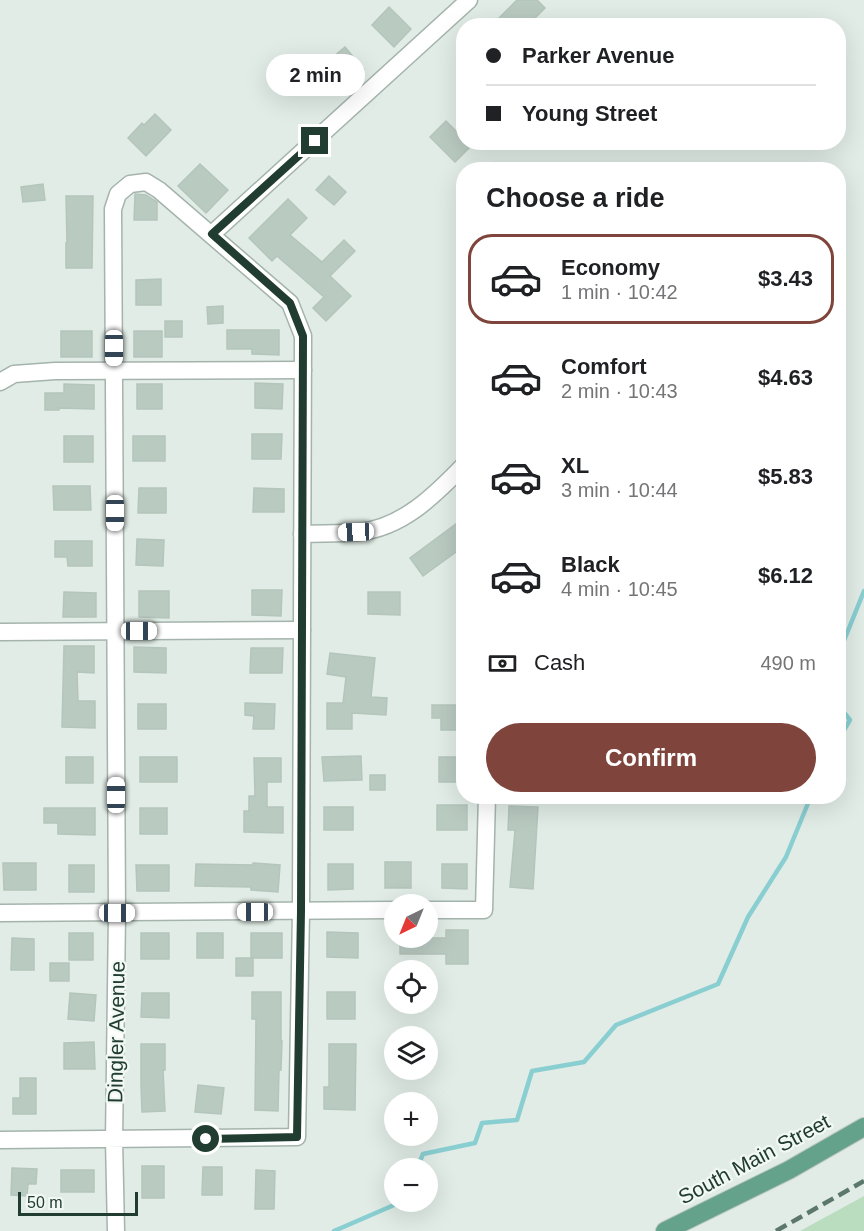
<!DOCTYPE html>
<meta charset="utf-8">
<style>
:root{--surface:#fff;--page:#f2f2f2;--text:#202124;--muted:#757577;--line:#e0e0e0;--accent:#7f443b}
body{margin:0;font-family:Helvetica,sans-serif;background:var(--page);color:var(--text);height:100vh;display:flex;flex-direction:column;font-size:22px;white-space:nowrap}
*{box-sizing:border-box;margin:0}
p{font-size:20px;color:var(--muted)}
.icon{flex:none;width:33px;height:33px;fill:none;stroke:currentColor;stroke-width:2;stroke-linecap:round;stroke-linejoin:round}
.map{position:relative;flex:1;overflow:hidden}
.drawer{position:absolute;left:456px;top:162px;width:390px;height:642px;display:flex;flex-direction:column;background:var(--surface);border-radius:24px;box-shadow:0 6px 24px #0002}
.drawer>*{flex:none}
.top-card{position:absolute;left:456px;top:18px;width:390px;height:132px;border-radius:24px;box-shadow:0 6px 24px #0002;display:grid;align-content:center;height:132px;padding:0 30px;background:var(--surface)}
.needle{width:39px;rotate:223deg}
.controls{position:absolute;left:384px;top:894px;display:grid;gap:12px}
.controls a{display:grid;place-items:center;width:54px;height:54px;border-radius:50%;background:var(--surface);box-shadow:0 6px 24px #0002;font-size:30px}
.scale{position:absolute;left:18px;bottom:15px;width:120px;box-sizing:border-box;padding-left:6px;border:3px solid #213d32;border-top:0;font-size:16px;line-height:21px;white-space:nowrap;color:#213d32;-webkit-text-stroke:4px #f2f8f4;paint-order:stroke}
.end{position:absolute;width:27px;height:27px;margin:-14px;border:8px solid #213d32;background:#fff;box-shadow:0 0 0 3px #fff}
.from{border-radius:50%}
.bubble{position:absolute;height:42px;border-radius:21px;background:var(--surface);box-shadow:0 6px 24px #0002;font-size:20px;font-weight:700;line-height:42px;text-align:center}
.car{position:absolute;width:18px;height:36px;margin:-18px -9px;border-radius:8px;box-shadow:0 0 4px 2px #0007;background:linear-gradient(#fff 24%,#345 0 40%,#fff 0 76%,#345 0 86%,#fff 0)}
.top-card b{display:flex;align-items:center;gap:21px;height:57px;font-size:22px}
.top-card b+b{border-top:2px solid var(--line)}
.top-card i{width:15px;height:15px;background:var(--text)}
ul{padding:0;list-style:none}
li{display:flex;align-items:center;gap:18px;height:90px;margin:0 12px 9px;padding:0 18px;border:3px solid transparent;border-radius:24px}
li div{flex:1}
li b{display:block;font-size:22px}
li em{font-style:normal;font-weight:700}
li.selected{border-color:var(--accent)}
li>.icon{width:54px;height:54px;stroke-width:1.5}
h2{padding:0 30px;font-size:27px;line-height:72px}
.pay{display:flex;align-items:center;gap:15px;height:66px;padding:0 30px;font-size:22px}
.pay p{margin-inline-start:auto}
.primary-button{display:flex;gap:12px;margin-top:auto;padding:12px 30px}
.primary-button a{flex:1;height:69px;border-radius:36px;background:var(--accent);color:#fff;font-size:24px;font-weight:700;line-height:69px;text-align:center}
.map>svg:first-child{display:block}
.green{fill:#baddc0}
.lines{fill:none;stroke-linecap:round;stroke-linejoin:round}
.stream{stroke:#89ced1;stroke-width:4.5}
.building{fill:#b9cac1;stroke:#b4c5bc;stroke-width:1.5}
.street-casing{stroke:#a4b4ac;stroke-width:19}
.primary-casing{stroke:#c1c9c6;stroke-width:20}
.street{stroke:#fff;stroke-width:16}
.primary{stroke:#65a28c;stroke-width:18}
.rail{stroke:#5c786d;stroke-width:4.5;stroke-dasharray:12 6;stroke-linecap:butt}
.route{stroke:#213d32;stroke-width:8}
.labels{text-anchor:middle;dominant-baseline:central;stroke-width:4.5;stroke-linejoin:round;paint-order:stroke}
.street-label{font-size:21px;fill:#213d32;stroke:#f2f8f4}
</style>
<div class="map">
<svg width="864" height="1231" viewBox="0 0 864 1231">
<rect width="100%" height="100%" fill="#e1ece6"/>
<path class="green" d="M864,1196V1231H800Z"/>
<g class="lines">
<g class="stream">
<path d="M838,660L841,648L864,591"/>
<path d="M838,705L850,720L838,740"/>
<path d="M417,1168L423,1154L475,1143L482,1123L517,1120L532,1071L584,1062L616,1025L718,984L748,917L786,857L811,796"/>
<path d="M334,1231L401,1202"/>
</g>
</g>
<g class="building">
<path d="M517,0H537L545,8L527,26H491Z"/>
<path d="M389,7L411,29L394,47L372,25Z"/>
<path d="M345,47L364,70L348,83L329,60Z"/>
<path d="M155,114L171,130L146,156L128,138L142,123L144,125Z"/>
<path d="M446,121L464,139V142H467L471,146L455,162L430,137Z"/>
<path d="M200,164L228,190L206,213L178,186Z"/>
<path d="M329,176L346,192L334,205L316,190Z"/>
<path d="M43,184L45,200L23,202L21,187Z"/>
<path d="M135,194L146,195L157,202V220H134Z"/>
<path d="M66,196H93L92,268H66V243H67Z"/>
<path d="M288,199L307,218L290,235L322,262L344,240L355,251L330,276L351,296L326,321L313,308L324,297L277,256L272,261L249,238Z"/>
<path d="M161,279V305H136V280Z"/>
<path d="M223,306V323L208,324L207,307Z"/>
<rect x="165" y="321" width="17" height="16"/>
<path d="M227,330H279V355L252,354V349H227Z"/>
<rect x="61" y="331" width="31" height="26"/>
<rect x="134" y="331" width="28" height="26"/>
<path d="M255,383L283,384L282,409L255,408Z"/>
<path d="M64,384L94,385V409L59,408V410H45V393H64Z"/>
<rect x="137" y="384" width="25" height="25"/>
<path d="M252,434H282L281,459H252Z"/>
<rect x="64" y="436" width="29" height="26"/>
<rect x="133" y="436" width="32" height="25"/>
<path d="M53,486H90L91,510H54Z"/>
<path d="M139,488H166V513H138Z"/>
<path d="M254,488L284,489V512H253Z"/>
<path d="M464,518V546L423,576L410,558Z"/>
<path d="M137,539L164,540L163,566L136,565Z"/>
<path d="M55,541H92V566H68L67,557H55Z"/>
<path d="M252,590H282L281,616L252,615Z"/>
<path d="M139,591H169V618L139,617Z"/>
<path d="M64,592L96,593V617H63Z"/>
<path d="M368,592H400V615L368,614Z"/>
<path d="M64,646H94V673L77,672L78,701H95V728L62,727Z"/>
<path d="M134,647L166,648V673L134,672Z"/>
<path d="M251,648H283L282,673H250Z"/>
<path d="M330,653L375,658L371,697L387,698L386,715L352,713V729H327V703H343L346,677L327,674Z"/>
<path d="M245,703L275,704L274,729H253L254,716L245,715Z"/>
<rect x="138" y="704" width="28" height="25"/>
<path d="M432,705H464V730H441V718H432Z"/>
<path d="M361,756L362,780L324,781L322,757Z"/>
<rect x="66" y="757" width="27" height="26"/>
<rect x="140" y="757" width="37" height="25"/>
<rect x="439" y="757" width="25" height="25"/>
<path d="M254,758H281V782H267V807H283V833L244,832V811H249V796H255Z"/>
<rect x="370" y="775" width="15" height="15"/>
<rect x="437" y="805" width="30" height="25"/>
<path d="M509,806L538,807L533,889L510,887L515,830H508Z"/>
<rect x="324" y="807" width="29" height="23"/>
<path d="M44,808H95V835L58,834V823H44Z"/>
<rect x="140" y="808" width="27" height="26"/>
<rect x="385" y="862" width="26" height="26"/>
<path d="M3,863H36V890H4Z"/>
<path d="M253,863L280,865L278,892L251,890V887L195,886L196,864L253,865Z"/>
<path d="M328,864H353V889L328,890Z"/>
<path d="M442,864H467V889L442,888Z"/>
<rect x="69" y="865" width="25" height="27"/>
<path d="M136,865H169V891H137Z"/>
<path d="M446,930H468V964H446V954H400V938H446Z"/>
<path d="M327,932L358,933V958L327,957Z"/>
<rect x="69" y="933" width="24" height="27"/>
<rect x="141" y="933" width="28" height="26"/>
<rect x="197" y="933" width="26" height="25"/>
<rect x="251" y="933" width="31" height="25"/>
<path d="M12,938L34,939V970H11Z"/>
<rect x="236" y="958" width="17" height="18"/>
<rect x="50" y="963" width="19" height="18"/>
<path d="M252,992H281V1041H282L281,1070H279L278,1111L255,1110L256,1019H252Z"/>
<rect x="327" y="992" width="28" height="27"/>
<path d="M70,993L96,995L94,1021L68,1019Z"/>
<path d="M142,993H169V1018L141,1017Z"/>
<path d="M94,1042L95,1069H64V1043Z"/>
<path d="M141,1044H165V1070H163L165,1111L142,1112L141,1085Z"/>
<path d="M329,1044H356L355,1110L324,1109V1087H329Z"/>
<path d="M20,1078H36V1114H13V1098H20Z"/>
<path d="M198,1085L224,1088L221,1114L195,1112Z"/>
<rect x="142" y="1166" width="22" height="32"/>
<path d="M203,1167H222V1195H202Z"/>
<path d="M12,1168L37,1169L36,1184H28L27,1196L11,1195Z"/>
<rect x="61" y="1170" width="33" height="22"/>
<path d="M256,1170L275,1171L274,1209H255Z"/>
</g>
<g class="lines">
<defs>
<g id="street">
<path d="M212,234L469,0"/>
<path d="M0,382L14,374L55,371L303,370"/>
<path d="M302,534C321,533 340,534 359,532C402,528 435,495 464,465"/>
<path d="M0,632L302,630"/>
<path d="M428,910H484L487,796"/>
<path d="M0,913L394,910"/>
<path d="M0,1140L297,1137L301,911L303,336L290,303L159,190L146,182L130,184L118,194L113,209L117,913L114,1140L116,1231"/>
</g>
<path id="primary" d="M665,1231L789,1170L864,1127"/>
</defs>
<use href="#street" class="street-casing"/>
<use href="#primary" class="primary-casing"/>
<use href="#street" class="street"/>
<use href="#primary" class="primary"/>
<path class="rail" d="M776,1231L864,1181"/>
</g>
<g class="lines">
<path class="route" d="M206,1139L297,1137L301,911L303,336L290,303L212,234L315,141"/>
</g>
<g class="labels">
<g class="street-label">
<text transform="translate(116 1032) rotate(-89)">Dingler Avenue</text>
<text transform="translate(754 1159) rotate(-28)">South Main Street</text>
</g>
</g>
</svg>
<div class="controls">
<a><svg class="needle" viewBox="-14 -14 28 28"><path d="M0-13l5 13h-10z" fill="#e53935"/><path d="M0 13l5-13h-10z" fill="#757577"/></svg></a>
<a><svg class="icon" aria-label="locate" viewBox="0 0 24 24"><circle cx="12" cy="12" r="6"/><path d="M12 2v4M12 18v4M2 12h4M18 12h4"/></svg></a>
<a><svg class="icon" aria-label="layers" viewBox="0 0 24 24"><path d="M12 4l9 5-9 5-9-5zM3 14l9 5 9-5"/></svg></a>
<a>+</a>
<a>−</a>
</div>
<div class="scale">50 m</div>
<i class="end from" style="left:206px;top:1139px"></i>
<i class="end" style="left:315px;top:141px"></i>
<div class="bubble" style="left:266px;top:54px;width:99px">2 min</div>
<i class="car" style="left:114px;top:348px;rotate:180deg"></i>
<i class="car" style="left:115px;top:513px;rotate:180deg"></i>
<i class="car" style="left:356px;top:532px;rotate:268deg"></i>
<i class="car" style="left:139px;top:631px;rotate:90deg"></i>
<i class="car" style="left:116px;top:795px;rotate:0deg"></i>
<i class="car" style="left:255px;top:912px;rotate:270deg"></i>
<i class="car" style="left:117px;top:913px;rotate:90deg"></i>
<div class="top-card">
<b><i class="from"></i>Parker Avenue</b>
<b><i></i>Young Street</b>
</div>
<section class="drawer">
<h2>Choose a ride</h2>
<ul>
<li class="selected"><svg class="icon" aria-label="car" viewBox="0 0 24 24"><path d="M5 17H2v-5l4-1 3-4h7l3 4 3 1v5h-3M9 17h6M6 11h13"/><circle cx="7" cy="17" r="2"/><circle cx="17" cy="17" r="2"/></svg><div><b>Economy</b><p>1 min · 10:42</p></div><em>$3.43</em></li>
<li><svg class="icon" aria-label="car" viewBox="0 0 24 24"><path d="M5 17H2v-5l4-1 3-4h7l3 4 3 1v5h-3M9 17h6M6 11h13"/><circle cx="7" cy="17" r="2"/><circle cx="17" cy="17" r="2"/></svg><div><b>Comfort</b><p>2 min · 10:43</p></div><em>$4.63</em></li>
<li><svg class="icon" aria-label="car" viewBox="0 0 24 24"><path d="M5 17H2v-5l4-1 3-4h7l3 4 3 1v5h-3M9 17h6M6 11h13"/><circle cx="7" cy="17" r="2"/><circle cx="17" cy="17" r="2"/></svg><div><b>XL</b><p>3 min · 10:44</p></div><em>$5.83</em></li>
<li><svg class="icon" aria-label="car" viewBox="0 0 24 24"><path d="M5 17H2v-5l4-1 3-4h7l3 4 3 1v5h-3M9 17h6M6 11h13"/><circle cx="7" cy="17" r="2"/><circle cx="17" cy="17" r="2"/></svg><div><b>Black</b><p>4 min · 10:45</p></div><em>$6.12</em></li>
</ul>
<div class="pay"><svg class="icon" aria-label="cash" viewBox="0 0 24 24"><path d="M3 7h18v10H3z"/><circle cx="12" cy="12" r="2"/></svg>Cash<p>490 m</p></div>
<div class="primary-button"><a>Confirm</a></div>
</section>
</div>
